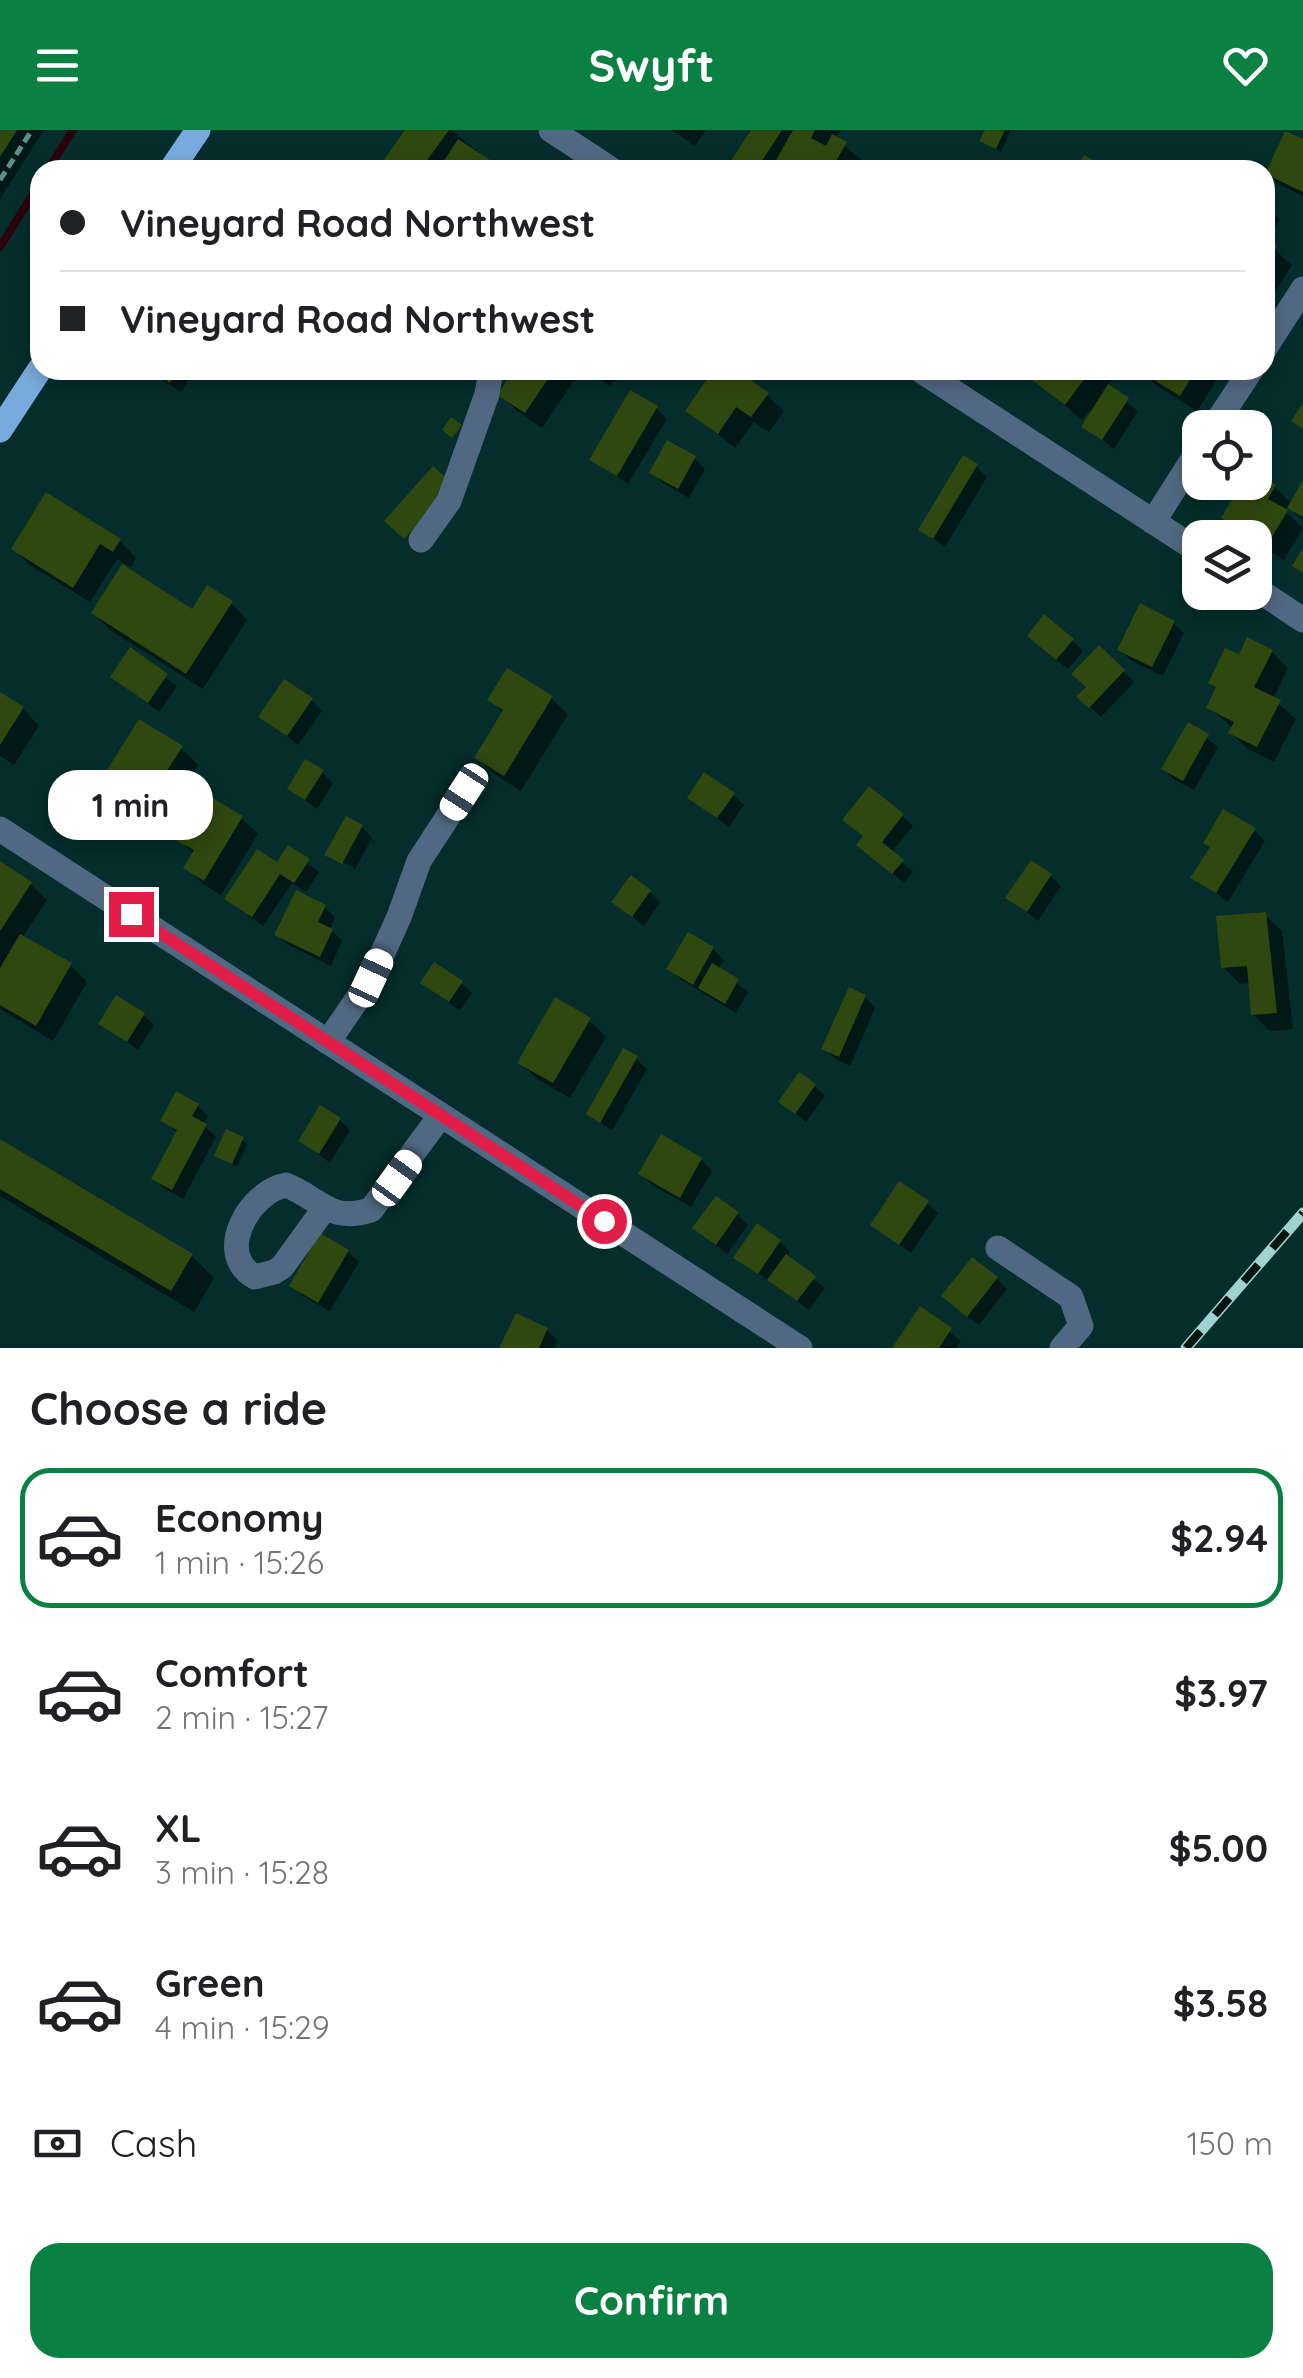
<!DOCTYPE html>
<meta charset="utf-8">
<style>
:root{--surface:#fff;--page:#f6f6f6;--text:#202124;--muted:#757577;--line:#e0e0e0;--accent:#0b8043}
body{margin:0;font-family:Quicksand,sans-serif;background:var(--page);color:var(--text);height:100vh;display:flex;flex-direction:column;font-size:38px;white-space:nowrap}
*{box-sizing:border-box;margin:0}
p{font-size:32px;color:var(--muted)}
.icon{flex:none;width:55px;height:55px;fill:none;stroke:currentColor;stroke-width:2;stroke-linecap:round;stroke-linejoin:round}
.map{position:relative;height:1218px;overflow:hidden}
.panel{display:flex;flex-direction:column;background:var(--surface);flex:1}
.panel>*{flex:none}
.top-card{position:absolute;left:30px;top:30px;width:1245px;height:220px;border-radius:30px;box-shadow:0 5px 15px #0003;display:grid;align-content:center;height:220px;padding:0 30px;background:var(--surface)}
.controls{position:absolute;left:1182px;top:280px;display:grid;gap:20px}
.controls a{display:grid;place-items:center;width:90px;height:90px;border-radius:20px;background:var(--surface);box-shadow:0 5px 15px #0003;font-size:50px}
.end{position:absolute;width:45px;height:45px;margin:-22px;border:12px solid #e11d48;background:#fff;box-shadow:0 0 0 5px #fff}
.from{border-radius:50%}
.bubble{position:absolute;height:70px;border-radius:30px;background:var(--surface);box-shadow:0 5px 15px #0003;font-size:32px;font-weight:700;line-height:70px;text-align:center}
.car{position:absolute;width:30px;height:60px;margin:-30px -15px;border-radius:12px;box-shadow:0 0 8px 2px #0007;background:linear-gradient(#fff 24%,#345 0 40%,#fff 0 76%,#345 0 86%,#fff 0)}
.top-card b{display:flex;align-items:center;gap:35px;height:95px;font-size:38px}
.top-card b+b{border-top:2px solid var(--line)}
.top-card i{width:25px;height:25px;background:var(--text)}
ul{padding:0;list-style:none}
li{display:flex;align-items:center;gap:30px;height:140px;margin:0 20px 15px;padding:0 10px;border:5px solid transparent;border-radius:30px}
li div{flex:1}
li b{display:block;font-size:38px}
li em{font-style:normal;font-weight:700}
li.current{border-color:var(--accent)}
li>.icon{width:90px;height:90px;stroke-width:1.5}
h2{padding:0 30px;font-size:45px;line-height:120px}
.pay{display:flex;align-items:center;gap:25px;height:110px;padding:0 30px;font-size:38px}
.pay p{margin-inline-start:auto}
.button{display:flex;gap:20px;margin-top:auto;padding:20px 30px}
.button a{flex:1;height:115px;border-radius:30px;background:var(--accent);color:#fff;font-size:40px;font-weight:700;line-height:115px;text-align:center}
header{display:flex;justify-content:space-between;align-items:center;height:130px;padding:0 30px;background:var(--accent);color:#fff;font-size:45px;font-weight:700}
.map>svg:first-child{display:block}
.shadow{fill:#0007}
.lines{fill:none;stroke-linecap:round;stroke-linejoin:round}
.stream{stroke:#2a030c;stroke-width:8}
.building{fill:#2f480f}
.path{stroke:#5d8c89;stroke-width:5;stroke-dasharray:10 5;stroke-linecap:butt}
.minor{stroke:#516882;stroke-width:25}
.major{stroke:#79aade;stroke-width:25}
.rail-casing{stroke:#9fd3cf;stroke-width:11}
.rail{stroke:#001412;stroke-width:8;stroke-dasharray:22;stroke-linecap:butt}
.route{stroke:#e11d48;stroke-width:12}
</style>
<header><svg class="icon" aria-label="menu" viewBox="0 0 24 24"><path d="M4 6h16M4 12h16M4 18h16"/></svg>Swyft<svg class="icon" aria-label="heart" viewBox="0 0 24 24"><path d="M12 20l-8-8c-3-5 5-10 8-4 3-6 11-1 8 4z"/></svg></header>
<div class="map">
<svg width="1303" height="1218" viewBox="0 0 1303 1218">
<rect width="100%" height="100%" fill="#042d2b"/>
<g class="shadow">
<path d="M0,0H44L0,69Z"/>
<path d="M409,0H451L500,40H380Z"/>
<path d="M672,0H706L695,16Z"/>
<path d="M754,0H840L836,9L862,30L856,40H787L779,32L774,40H742L733,31Z"/>
<path d="M988,0H1011L1001,22L982,10Z"/>
<path d="M1303,12V66L1278,54L1267,43Z"/>
<path d="M1265,74L1280,89L1265,112L1292,135L1265,177Z"/>
<path d="M145,240H194L182,262Z"/>
<path d="M517,240H581L542,298L517,281L500,264Z"/>
<path d="M587,240H621L610,256Z"/>
<path d="M716,240H732L767,265L784,281L769,302L754,292L735,318L688,280Z"/>
<path d="M1043,240H1120L1107,257L1138,281L1114,319L1084,296L1092,283L1089,281L1082,290L1035,250Z"/>
<path d="M1141,240H1223L1197,281L1157,256Z"/>
<path d="M656,278L667,289L628,354L593,329Z"/>
<path d="M694,328L705,339L689,368L663,353L652,342Z"/>
<path d="M976,336L987,347L945,417L921,399Z"/>
<path d="M1255,345L1275,357L1292,374L1303,355V391L1289,377L1286,382L1303,398L1284,430L1255,413V408L1241,404L1224,388L1255,352Z"/>
<path d="M47,366L120,411L136,428L131,437L117,429L90,472L31,436L14,419Z"/>
<path d="M231,473L247,490L203,559L110,500L94,483L193,482Z"/>
<path d="M1173,493L1184,503L1163,546L1130,530L1120,519Z"/>
<path d="M1072,510L1083,521L1068,539L1040,517Z"/>
<path d="M1099,518L1134,552L1101,587L1080,567L1089,557Z"/>
<path d="M131,521L177,556L159,582L113,546Z"/>
<path d="M1272,522L1288,538L1273,569L1296,589L1274,632L1248,619L1231,603L1233,598L1209,578L1218,559L1211,552L1240,528Z"/>
<path d="M0,565L23,579L39,596L14,635L0,626Z"/>
<path d="M551,568L568,584L521,661L494,644L477,628L504,584L491,570Z"/>
<path d="M311,570L322,581L298,615L262,586Z"/>
<path d="M1189,595L1218,617L1194,660L1175,650L1164,639Z"/>
<path d="M181,618L198,635L175,670L157,658L149,671L126,657L110,640Z"/>
<path d="M322,642L333,653L317,679L290,659Z"/>
<path d="M733,665L744,675L729,697L690,667Z"/>
<path d="M902,686L913,696L891,723L913,742L904,753L870,725L865,707Z"/>
<path d="M241,688L258,704L221,765L203,754L187,738L194,724L180,710Z"/>
<path d="M362,697L372,708L353,743L354,738L337,729V733L328,724Z"/>
<path d="M1254,700L1265,711L1228,772L1194,747Z"/>
<path d="M289,718L319,742L306,762L292,753L263,796L227,769L277,736Z"/>
<path d="M0,734L30,754L47,770L22,808L70,835L87,852L53,911L0,879Z"/>
<path d="M1050,746L1061,756L1038,791L1009,768Z"/>
<path d="M650,762L660,772L644,796L614,772Z"/>
<path d="M325,777L335,788L330,799L342,811L331,836L288,815L277,805Z"/>
<path d="M1265,785L1282,801L1293,899L1270,901L1253,884L1251,853L1240,854L1223,837Z"/>
<path d="M689,805L713,819L724,830L718,840L748,862L736,883L680,849L669,838Z"/>
<path d="M423,853H461L472,863L460,881Z"/>
<path d="M865,867L875,878L850,936L835,929L824,918Z"/>
<path d="M143,885L154,895L138,920L102,893Z"/>
<path d="M589,890L606,907L570,968L537,949L520,932Z"/>
<path d="M636,929L647,939L612,1001L589,984Z"/>
<path d="M814,956L825,966L806,992L781,971Z"/>
<path d="M197,976L208,986L203,995L216,1007L183,1069L165,1059L154,1049L178,1003L163,990Z"/>
<path d="M340,990L350,1000L330,1033L301,1011Z"/>
<path d="M242,1009L247,1014L237,1037L217,1026Z"/>
<path d="M0,1012L192,1126L214,1148L194,1182L0,1066Z"/>
<path d="M701,1030L712,1041L691,1077L652,1055L641,1044Z"/>
<path d="M927,1073L938,1083L911,1123L873,1095Z"/>
<path d="M737,1084L748,1095L727,1124L696,1098Z"/>
<path d="M780,1112L790,1122L786,1128L825,1158L809,1180L736,1127Z"/>
<path d="M348,1122L359,1132L330,1181L303,1166L292,1155Z"/>
<path d="M997,1149L1007,1159L979,1195L955,1177Z"/>
<path d="M920,1180L961,1211L956,1218H895Z"/>
<path d="M517,1186L547,1200L558,1211L554,1218H502Z"/>
</g>
<g class="lines">
<g class="stream">
<path d="M48,40L73,0"/>
<path d="M0,117L40,53"/>
</g>
</g>
<g class="building">
<path d="M0,0H17L0,27Z"/>
<path d="M405,0H449L420,40H377Z"/>
<path d="M751,0H782L756,40H743L730,32Z"/>
<path d="M793,0H815L811,8L826,16L832,4L847,12L831,40H790L775,32Z"/>
<path d="M985,0H1005L996,19L979,11Z"/>
<path d="M1285,1L1303,9V62L1265,44Z"/>
<path d="M458,9L505,40H438Z"/>
<path d="M1084,25L1111,40H1076Z"/>
<path d="M1265,109L1277,116L1265,135Z"/>
<path d="M147,240H178L170,253Z"/>
<path d="M514,240H554L525,283L497,265Z"/>
<path d="M713,240H737L769,263L751,287L736,277L718,304L685,281Z"/>
<path d="M1040,240H1091L1065,275L1032,250Z"/>
<path d="M1138,240H1196L1180,266Z"/>
<path d="M1108,254L1129,268L1102,310L1081,297Z"/>
<path d="M630,260L658,276L617,346L589,330Z"/>
<path d="M1303,273V299L1291,291Z"/>
<path d="M451,287L462,295L452,308L442,300Z"/>
<path d="M667,310L696,326L678,359L649,343Z"/>
<path d="M963,325L978,334L933,409L918,400Z"/>
<path d="M433,336L453,354L404,409L384,391Z"/>
<path d="M1255,342L1276,355L1268,369L1288,380L1267,415L1221,388L1242,352H1255Z"/>
<path d="M1303,350V387L1287,378Z"/>
<path d="M46,362L121,409L113,422L100,414L73,458L11,419Z"/>
<path d="M1303,418V443L1292,436Z"/>
<path d="M122,434L192,479L207,455L233,471L186,544L91,483Z"/>
<path d="M1140,473L1175,491L1152,537L1117,520Z"/>
<path d="M1044,484L1074,509L1056,530L1027,506Z"/>
<path d="M1247,507L1273,520L1254,557L1281,570L1257,617L1228,603L1234,592L1206,578L1216,557L1208,553L1225,518L1239,524Z"/>
<path d="M1099,515L1125,540L1089,578L1076,567L1086,557L1071,544Z"/>
<path d="M130,517L168,544L148,573L110,547Z"/>
<path d="M507,538L553,566L504,646L474,628L503,580L487,570Z"/>
<path d="M284,549L313,568L287,606L258,587Z"/>
<path d="M0,562L24,577L0,615Z"/>
<path d="M139,589L183,616L158,655L139,643L132,656L107,640Z"/>
<path d="M1188,592L1209,604L1183,651L1161,639Z"/>
<path d="M305,629L324,640L305,670L287,659Z"/>
<path d="M704,642L735,663L717,688L687,668Z"/>
<path d="M869,656L904,684L882,712L904,730L892,744L856,715L863,706L842,690Z"/>
<path d="M206,664L243,686L204,751L183,738L194,720L177,711Z"/>
<path d="M1223,679L1256,698L1216,763L1190,748L1210,717L1203,713Z"/>
<path d="M346,686L363,695L342,734L324,725Z"/>
<path d="M288,715L310,729L294,753L280,744L252,787L224,769L257,719L277,732Z"/>
<path d="M1031,730L1052,744L1027,782L1005,768Z"/>
<path d="M0,731L32,752L0,801Z"/>
<path d="M631,745L651,760L632,787L611,772Z"/>
<path d="M296,760L326,775L318,792L333,799L320,827L274,805Z"/>
<path d="M1266,782L1277,883L1251,885L1247,836L1221,838L1216,786Z"/>
<path d="M688,802L714,817L693,855L666,839Z"/>
<path d="M20,804L72,833L36,896L0,875V838Z"/>
<path d="M434,832L463,851L449,872L420,853Z"/>
<path d="M712,833L739,849L725,874L698,858Z"/>
<path d="M849,857L866,865L839,927L821,919Z"/>
<path d="M116,865L145,883L127,912L98,894Z"/>
<path d="M555,867L591,888L553,953L517,933Z"/>
<path d="M623,918L638,926L600,993L586,984Z"/>
<path d="M799,942L816,954L795,984L778,972Z"/>
<path d="M176,961L199,974L192,986L207,994L172,1060L151,1049L177,1000L160,991Z"/>
<path d="M320,975L341,988L319,1024L298,1011Z"/>
<path d="M226,999L244,1007L232,1034L214,1026Z"/>
<path d="M661,1004L702,1028L680,1068L638,1044Z"/>
<path d="M0,1009L193,1124L171,1161L0,1059Z"/>
<path d="M899,1051L929,1071L899,1115L870,1095Z"/>
<path d="M716,1066L739,1082L716,1115L692,1098Z"/>
<path d="M757,1093L781,1110L758,1144L733,1128Z"/>
<path d="M320,1103L349,1120L318,1173L289,1156Z"/>
<path d="M786,1124L816,1146L797,1171L767,1150Z"/>
<path d="M972,1127L998,1147L967,1187L941,1166Z"/>
<path d="M920,1176L952,1198L939,1218H892Z"/>
<path d="M516,1183L548,1198L539,1218H499Z"/>
</g>
<g class="lines">
<path class="path" d="M0,50L32,0"/>
<g class="minor">
<path d="M551,0L612,40"/>
<path d="M1265,218L1303,159"/>
<path d="M920,240L1200,422"/>
<path d="M1213,298L1251,240"/>
<path d="M1153,392L1200,318"/>
<path d="M421,410L449,371L487,264L491,240"/>
<path d="M1255,458L1303,490"/>
<path d="M0,699L800,1218"/>
<path d="M328,912L371,849L399,787L419,731L464,662"/>
<path d="M324,1079L282,1137L274,1142L255,1147C214,1124 249,1062 286,1055C321,1069 329,1093 371,1080L441,985"/>
<path d="M998,1118L1071,1167L1081,1196L1062,1218"/>
</g>
<g class="major">
<path d="M171,40L198,0"/>
<path d="M0,300L40,239"/>
</g>
<defs>
<path id="rail" d="M1186,1218L1303,1083"/>
</defs>
<use href="#rail" class="rail-casing"/>
<use href="#rail" class="rail"/>
</g>
<g class="lines">
<path class="route" d="M131,784L604,1091"/>
</g>
</svg>
<div class="controls">
<a><svg class="icon" aria-label="locate" viewBox="0 0 24 24"><circle cx="12" cy="12" r="6"/><path d="M12 2v4M12 18v4M2 12h4M18 12h4"/></svg></a>
<a><svg class="icon" aria-label="layers" viewBox="0 0 24 24"><path d="M12 4l9 5-9 5-9-5zM3 14l9 5 9-5"/></svg></a>
</div>
<i class="end from" style="left:604px;top:1091px"></i>
<i class="end" style="left:131px;top:784px"></i>
<div class="bubble" style="left:48px;top:640px;width:165px">1 min</div>
<i class="car" style="left:464px;top:662px;rotate:213deg"></i>
<i class="car" style="left:371px;top:848px;rotate:25deg"></i>
<i class="car" style="left:397px;top:1048px;rotate:36deg"></i>
<div class="top-card">
<b><i class="from"></i>Vineyard Road Northwest</b>
<b><i></i>Vineyard Road Northwest</b>
</div>
</div>
<section class="panel">
<h2>Choose a ride</h2>
<ul>
<li class="current"><svg class="icon" aria-label="car" viewBox="0 0 24 24"><path d="M5 17H2v-5l4-1 3-4h7l3 4 3 1v5h-3M9 17h6M6 11h13"/><circle cx="7" cy="17" r="2"/><circle cx="17" cy="17" r="2"/></svg><div><b>Economy</b><p>1 min · 15:26</p></div><em>$2.94</em></li>
<li><svg class="icon" aria-label="car" viewBox="0 0 24 24"><path d="M5 17H2v-5l4-1 3-4h7l3 4 3 1v5h-3M9 17h6M6 11h13"/><circle cx="7" cy="17" r="2"/><circle cx="17" cy="17" r="2"/></svg><div><b>Comfort</b><p>2 min · 15:27</p></div><em>$3.97</em></li>
<li><svg class="icon" aria-label="car" viewBox="0 0 24 24"><path d="M5 17H2v-5l4-1 3-4h7l3 4 3 1v5h-3M9 17h6M6 11h13"/><circle cx="7" cy="17" r="2"/><circle cx="17" cy="17" r="2"/></svg><div><b>XL</b><p>3 min · 15:28</p></div><em>$5.00</em></li>
<li><svg class="icon" aria-label="car" viewBox="0 0 24 24"><path d="M5 17H2v-5l4-1 3-4h7l3 4 3 1v5h-3M9 17h6M6 11h13"/><circle cx="7" cy="17" r="2"/><circle cx="17" cy="17" r="2"/></svg><div><b>Green</b><p>4 min · 15:29</p></div><em>$3.58</em></li>
</ul>
<div class="pay"><svg class="icon" aria-label="cash" viewBox="0 0 24 24"><path d="M3 7h18v10H3z"/><circle cx="12" cy="12" r="2"/></svg>Cash<p>150 m</p></div>
<div class="button"><a>Confirm</a></div>
</section>
